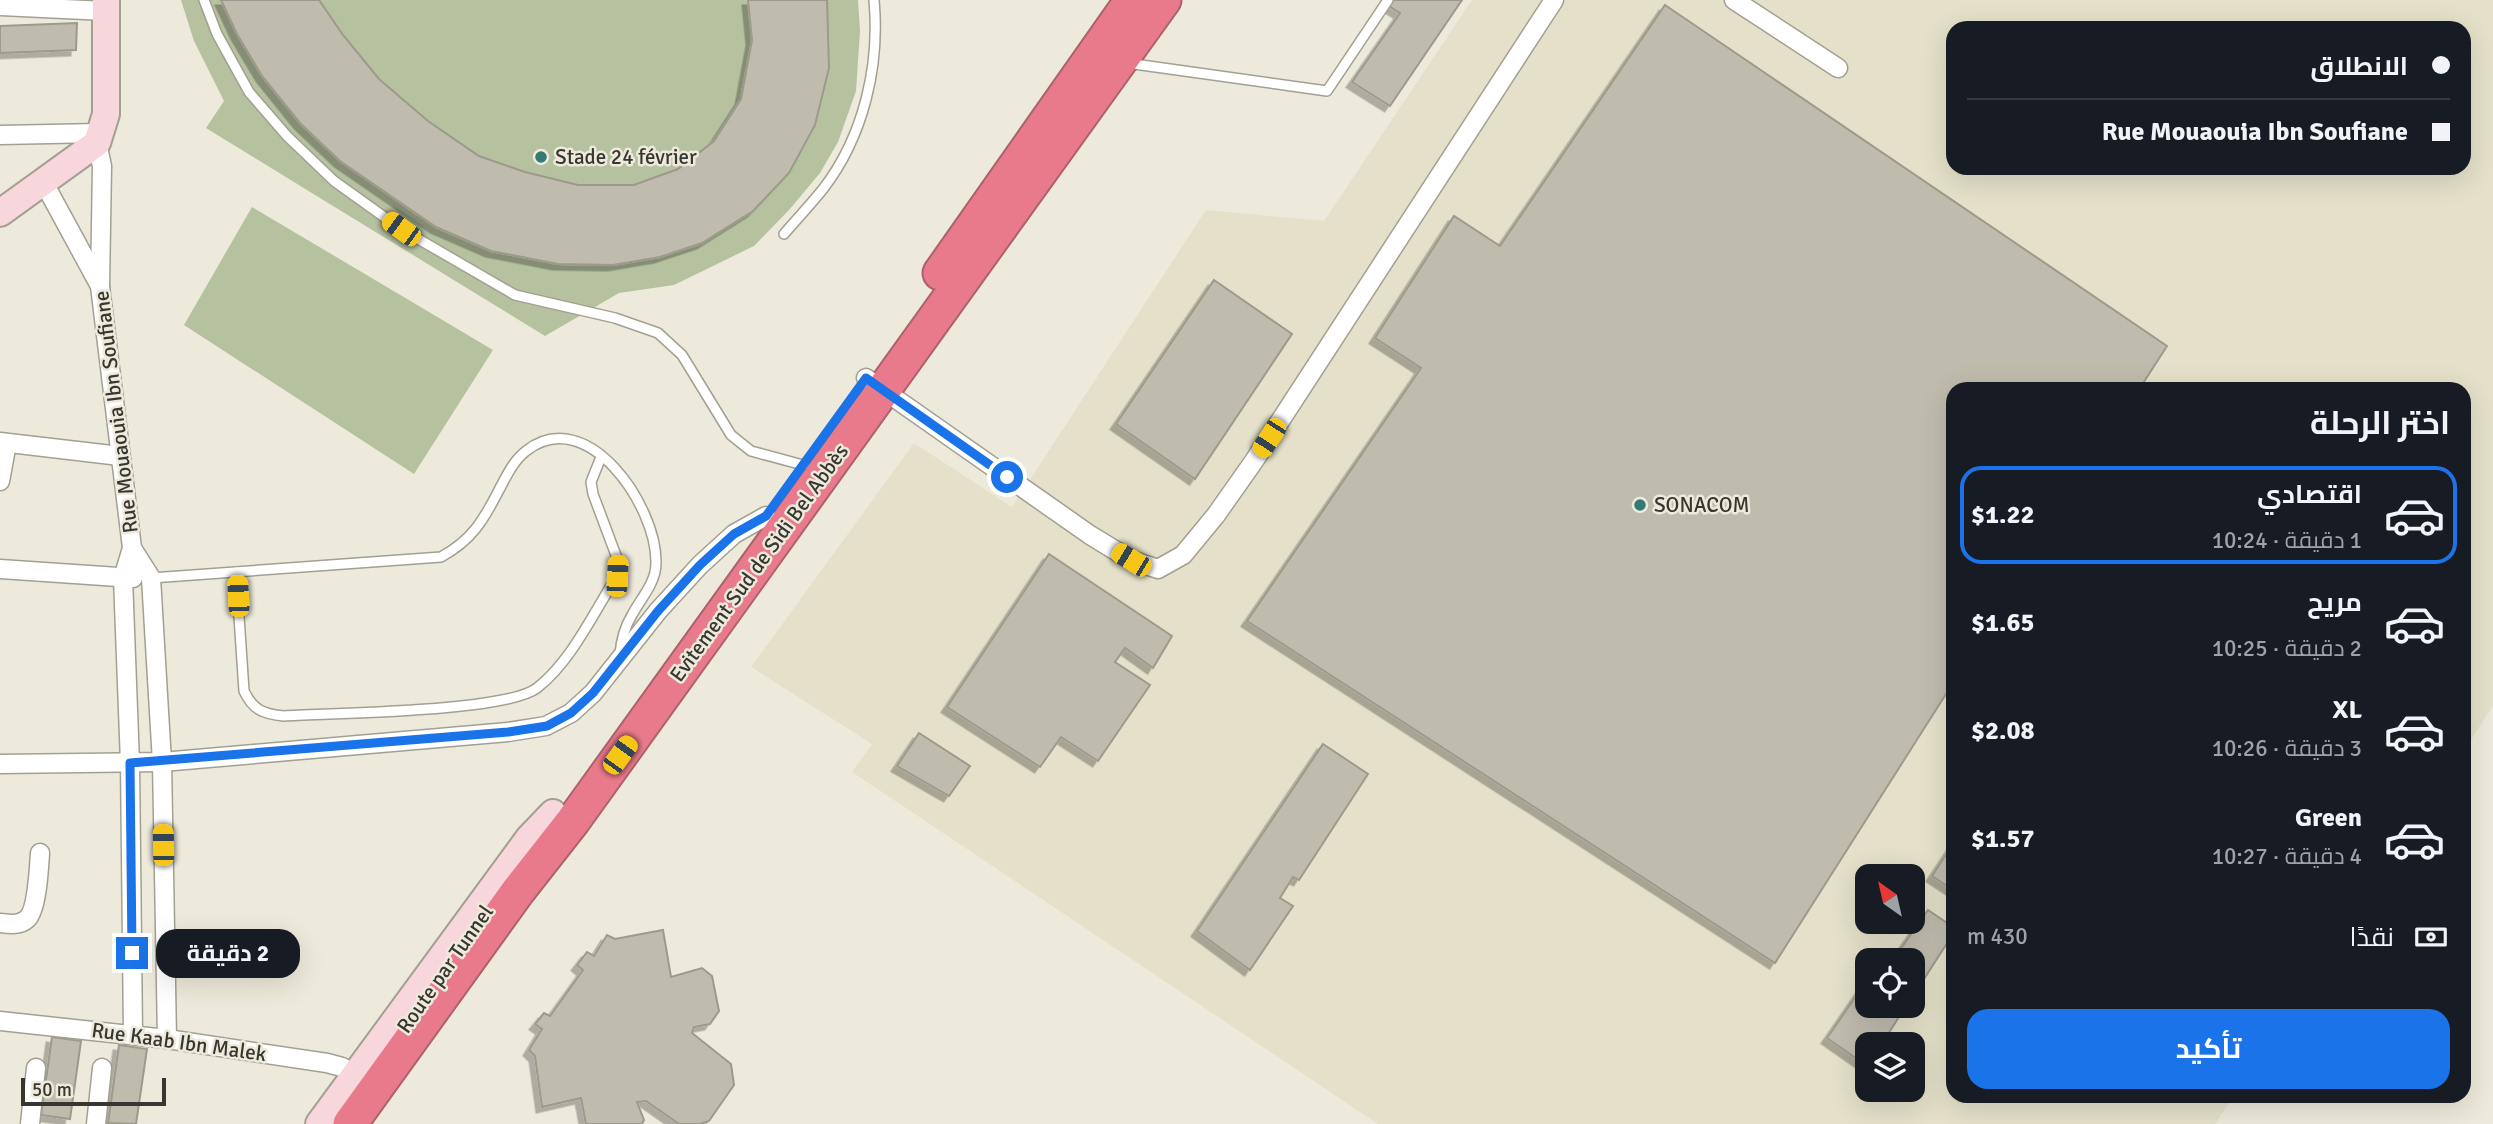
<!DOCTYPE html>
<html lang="ar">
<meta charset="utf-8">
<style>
:root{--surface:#171b24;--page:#242831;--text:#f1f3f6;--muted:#9ea1a6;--line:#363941;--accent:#1a73e8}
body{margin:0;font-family:Signika,Cairo,sans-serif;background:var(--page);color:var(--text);direction:rtl;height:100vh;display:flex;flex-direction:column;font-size:26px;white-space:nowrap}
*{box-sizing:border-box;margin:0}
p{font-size:23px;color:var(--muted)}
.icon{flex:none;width:38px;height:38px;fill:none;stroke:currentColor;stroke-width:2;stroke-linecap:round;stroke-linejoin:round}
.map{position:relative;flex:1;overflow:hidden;direction:ltr}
.sheet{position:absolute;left:1946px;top:382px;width:525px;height:721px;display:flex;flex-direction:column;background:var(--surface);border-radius:21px;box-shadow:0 7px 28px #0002;direction:rtl}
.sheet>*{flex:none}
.hud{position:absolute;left:1946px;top:21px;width:525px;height:154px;border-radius:21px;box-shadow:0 7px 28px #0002;direction:rtl;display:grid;align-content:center;height:154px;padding:0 21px;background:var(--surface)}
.needle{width:46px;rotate:326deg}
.buttons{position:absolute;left:1855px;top:864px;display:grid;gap:14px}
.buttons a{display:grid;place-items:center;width:70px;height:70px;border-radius:14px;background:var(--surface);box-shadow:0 7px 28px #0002;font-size:35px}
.scale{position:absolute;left:21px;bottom:18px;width:145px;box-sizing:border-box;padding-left:7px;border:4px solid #373630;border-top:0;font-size:19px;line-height:24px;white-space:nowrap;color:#373630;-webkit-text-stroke:5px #edeadb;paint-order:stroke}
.end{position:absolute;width:32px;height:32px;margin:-16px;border:9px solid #1a73e8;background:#fff;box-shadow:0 0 0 4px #fff}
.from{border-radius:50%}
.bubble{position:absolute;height:49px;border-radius:21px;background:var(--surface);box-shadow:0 7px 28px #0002;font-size:23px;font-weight:700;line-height:49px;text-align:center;direction:rtl}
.car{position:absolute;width:21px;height:42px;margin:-21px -10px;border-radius:9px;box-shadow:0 0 5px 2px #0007;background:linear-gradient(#f5c518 24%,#345 0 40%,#f5c518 0 76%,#345 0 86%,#f5c518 0)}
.hud b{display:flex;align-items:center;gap:24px;height:66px;font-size:26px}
.hud b+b{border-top:2px solid var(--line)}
.hud i{width:18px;height:18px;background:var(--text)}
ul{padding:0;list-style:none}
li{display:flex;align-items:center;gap:21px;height:98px;margin:0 14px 10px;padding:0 7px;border:4px solid transparent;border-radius:21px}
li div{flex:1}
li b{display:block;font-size:26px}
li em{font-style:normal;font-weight:700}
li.selected{border-color:var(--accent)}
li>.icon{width:63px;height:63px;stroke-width:1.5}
h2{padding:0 21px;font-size:32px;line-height:84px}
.pay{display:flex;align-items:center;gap:18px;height:77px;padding:0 21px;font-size:26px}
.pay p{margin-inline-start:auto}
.cta{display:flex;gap:14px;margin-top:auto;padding:14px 21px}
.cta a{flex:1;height:80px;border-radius:21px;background:var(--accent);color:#fff;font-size:28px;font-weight:700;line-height:80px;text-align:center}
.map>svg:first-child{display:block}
.built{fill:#e4e0c9;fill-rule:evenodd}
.green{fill:#b6c1a0}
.building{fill:#bfbcae;stroke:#9d9a8c;stroke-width:2;filter:url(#shadow)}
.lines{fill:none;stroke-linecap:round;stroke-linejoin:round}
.lane-casing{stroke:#a3a092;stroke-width:12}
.street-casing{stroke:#a3a092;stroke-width:21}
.secondary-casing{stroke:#a3a092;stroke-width:30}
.highway-casing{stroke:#ab626b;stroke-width:37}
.lane{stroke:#fff;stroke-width:9}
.street{stroke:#fff;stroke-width:18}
.secondary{stroke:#f8d7dc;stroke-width:26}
.highway{stroke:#e97a8b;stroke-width:33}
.route{stroke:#1a73e8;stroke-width:9}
.poi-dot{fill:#337b74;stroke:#edeadb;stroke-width:2.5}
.labels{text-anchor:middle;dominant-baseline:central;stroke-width:5;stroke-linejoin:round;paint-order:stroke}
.poi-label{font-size:21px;fill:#373630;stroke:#edeadb;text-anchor:start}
.street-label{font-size:21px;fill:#373630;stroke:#edeadb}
</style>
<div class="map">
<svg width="2493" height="1124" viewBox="0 0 2493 1124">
<defs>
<filter id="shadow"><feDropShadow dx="-5.5" dy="5.5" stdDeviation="0" flood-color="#0004"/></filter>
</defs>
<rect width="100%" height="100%" fill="#edeadb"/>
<path class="built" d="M1472,0H2493V706L2464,750V388H1953V1096H2234L2215,1124H1378L852,772L872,744L751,667L914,443L1012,507L1206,210L1324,221ZM1953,28H2464V168H1953ZM1867,877H1913V922H1867ZM1867,961H1913V1006H1867ZM1867,1045H1913V1090H1867Z"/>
<g class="green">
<path d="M181,0H858L860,31L856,91L838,142L820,173L789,210L754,246L674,285L619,293L545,336L206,128L224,101L194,41Z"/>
<path d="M252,207L493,350L414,474L184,325Z"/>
</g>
<g class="building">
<path d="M221,0H319L343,35L379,79L428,121L479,156L525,172L578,185H634L678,169L714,141L741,99L752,40L748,0H827L829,68L815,125L789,173L753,211L702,243L660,257L613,265L558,264L491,251L436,227L340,161L300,123L262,76L237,34Z"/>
<path d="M1390,0H1462L1390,106L1352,82L1400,13L1387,5Z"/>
<path d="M1665,5L2167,346L2140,388H1953V683L1775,963L1247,621L1421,368L1375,338L1454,216L1500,246Z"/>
<path d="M77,23L76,50L0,53V26Z"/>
<path d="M1214,280L1292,334L1195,479L1116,424Z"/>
<path d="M1049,554L1172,636L1153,668L1125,648L1115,662L1150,685L1098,761L1061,737L1040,767L947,707Z"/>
<path d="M919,733L970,766L949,796L897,766Z"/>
<path d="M1323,744L1368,774L1299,880L1293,877L1280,898L1293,906L1250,970L1197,931Z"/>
<path d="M1953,844V890L1932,876Z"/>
<path d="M1928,910L1953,927V934L1913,996V961H1892Z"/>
<path d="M663,930L671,977L702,968L712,976L719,1011L710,1024L694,1027L692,1033L731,1064L734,1085L709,1121L700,1124H679L646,1101L637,1102L644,1120L642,1124H586L581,1098L542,1107L535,1056L529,1050L542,1029L535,1024L544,1013L550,1016L583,970L577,965L587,952L594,956L607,935L615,939Z"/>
<path d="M1867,980V1006H1906L1881,1045H1867V1066L1827,1038Z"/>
<path d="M52,1037L81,1041L70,1119L41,1115Z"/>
<path d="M119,1045L147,1049L136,1124L108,1123Z"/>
</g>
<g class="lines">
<defs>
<g id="lane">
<path d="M204,0L217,34L249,92L287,136L334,181L401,229L515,295L615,318L658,333L682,355L731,435L751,451L803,465"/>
<path d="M1127,63L1327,91L1388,0"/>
<path d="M784,234C797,219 811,204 823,189C864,136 880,65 874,0"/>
<path d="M236,572L244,691C253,710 263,714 284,716C331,713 506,712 537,688C571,662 594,612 617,576V558L593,494L591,482L601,457"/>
<path d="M151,578L441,557C472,540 483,521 499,490C506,477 513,461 526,451C587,403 657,506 656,563C656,583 641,598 632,615C624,628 621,640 620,655"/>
</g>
<g id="street">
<path d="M1734,0L1838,68"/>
<path d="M0,6L106,11"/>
<path d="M0,135L100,133"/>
<path d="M97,143L102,166L100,286L132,548L123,578L130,763L133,1034"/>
<path d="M44,183L100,286"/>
<path d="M866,378L1090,535L1131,560L1158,569L1183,555L1216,515L1254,461L1554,0"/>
<path d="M0,442L120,456"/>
<path d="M0,481L7,443"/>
<path d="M132,548L151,578L162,762L167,1039"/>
<path d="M0,569L133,578"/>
<path d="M0,764L162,762L508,732L546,726L571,713L593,693L658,611L700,565L734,534L766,516"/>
<path d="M0,923C9,924 19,926 27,919C37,910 39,868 40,853"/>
<path d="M0,1021L167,1039L327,1063L342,1067L355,1074"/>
<path d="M30,1124L36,1068"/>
<path d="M96,1124L102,1068"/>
</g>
<g id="secondary">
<path d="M0,213L97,143L106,114V0"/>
<path d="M319,1124L529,838L553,813"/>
</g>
<g id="highway">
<path d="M940,273L1132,0"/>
<path d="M350,1124L518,891L573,821L1164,0"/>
</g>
</defs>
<use href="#lane" class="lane-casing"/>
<use href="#street" class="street-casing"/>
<use href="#secondary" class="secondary-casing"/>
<use href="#highway" class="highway-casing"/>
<use href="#lane" class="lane"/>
<use href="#street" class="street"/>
<use href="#secondary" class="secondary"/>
<use href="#highway" class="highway"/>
</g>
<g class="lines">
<path class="route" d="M132,953L130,763L508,732L547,726L571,713L593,693L658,611L700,565L734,534L766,516L866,378L1007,477"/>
</g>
<g class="poi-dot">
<circle cx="541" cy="157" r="7"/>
<circle cx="1640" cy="505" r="7"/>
</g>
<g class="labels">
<g class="poi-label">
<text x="555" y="157">Stade 24 février</text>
<text x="1654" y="505">SONACOM</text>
</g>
<g class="street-label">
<text transform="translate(116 412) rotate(-97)">Rue Mouaouia Ibn Soufiane</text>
<text transform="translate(759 563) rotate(-54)">Evitement Sud de Sidi Bel Abbès</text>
<text transform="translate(445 969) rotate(-55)">Route par Tunnel</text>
<text transform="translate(179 1042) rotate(8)">Rue Kaab Ibn Malek</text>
</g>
</g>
</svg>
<div class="buttons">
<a><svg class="needle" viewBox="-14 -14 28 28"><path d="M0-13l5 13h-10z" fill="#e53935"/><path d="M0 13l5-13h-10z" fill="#9ea1a6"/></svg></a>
<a><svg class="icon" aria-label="locate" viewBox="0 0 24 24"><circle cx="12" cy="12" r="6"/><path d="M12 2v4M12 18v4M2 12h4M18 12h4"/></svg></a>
<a><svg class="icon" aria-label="layers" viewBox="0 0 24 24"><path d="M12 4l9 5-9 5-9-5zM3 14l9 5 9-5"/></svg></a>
</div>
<div class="scale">50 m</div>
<i class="end from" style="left:1007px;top:477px"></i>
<i class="end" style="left:132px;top:953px"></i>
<div class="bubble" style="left:156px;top:929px;width:144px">2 دقيقة</div>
<i class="car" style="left:401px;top:229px;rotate:306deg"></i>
<i class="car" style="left:1269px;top:438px;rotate:213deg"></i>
<i class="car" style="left:1131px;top:560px;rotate:301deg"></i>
<i class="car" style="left:617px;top:576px;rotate:3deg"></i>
<i class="car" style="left:238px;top:596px;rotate:357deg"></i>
<i class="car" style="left:620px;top:755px;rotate:36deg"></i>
<i class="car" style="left:163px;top:845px;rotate:359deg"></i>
<div class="hud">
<b><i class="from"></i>الانطلاق</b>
<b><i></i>Rue Mouaouia Ibn Soufiane</b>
</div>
<section class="sheet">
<h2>اختر الرحلة</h2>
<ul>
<li class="selected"><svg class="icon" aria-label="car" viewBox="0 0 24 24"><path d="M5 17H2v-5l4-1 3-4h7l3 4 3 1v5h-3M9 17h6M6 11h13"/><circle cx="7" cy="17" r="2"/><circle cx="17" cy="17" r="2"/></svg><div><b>اقتصادي</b><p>1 دقيقة · 10:24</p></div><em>$1.22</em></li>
<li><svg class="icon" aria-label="car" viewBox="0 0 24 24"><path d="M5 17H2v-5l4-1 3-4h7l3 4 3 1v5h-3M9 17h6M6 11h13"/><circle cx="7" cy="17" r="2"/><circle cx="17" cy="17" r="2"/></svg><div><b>مريح</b><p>2 دقيقة · 10:25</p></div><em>$1.65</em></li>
<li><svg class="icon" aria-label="car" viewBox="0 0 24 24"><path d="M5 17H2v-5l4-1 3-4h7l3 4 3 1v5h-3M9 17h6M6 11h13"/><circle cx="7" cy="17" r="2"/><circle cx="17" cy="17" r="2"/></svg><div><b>XL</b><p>3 دقيقة · 10:26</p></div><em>$2.08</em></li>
<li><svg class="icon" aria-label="car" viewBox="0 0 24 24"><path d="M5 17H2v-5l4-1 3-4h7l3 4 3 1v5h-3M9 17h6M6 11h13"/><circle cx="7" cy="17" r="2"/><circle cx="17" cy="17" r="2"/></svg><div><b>Green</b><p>4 دقيقة · 10:27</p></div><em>$1.57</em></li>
</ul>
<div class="pay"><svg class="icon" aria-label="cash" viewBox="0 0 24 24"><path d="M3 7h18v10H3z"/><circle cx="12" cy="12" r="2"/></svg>نقدًا<p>430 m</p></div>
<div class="cta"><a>تأكيد</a></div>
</section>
</div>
